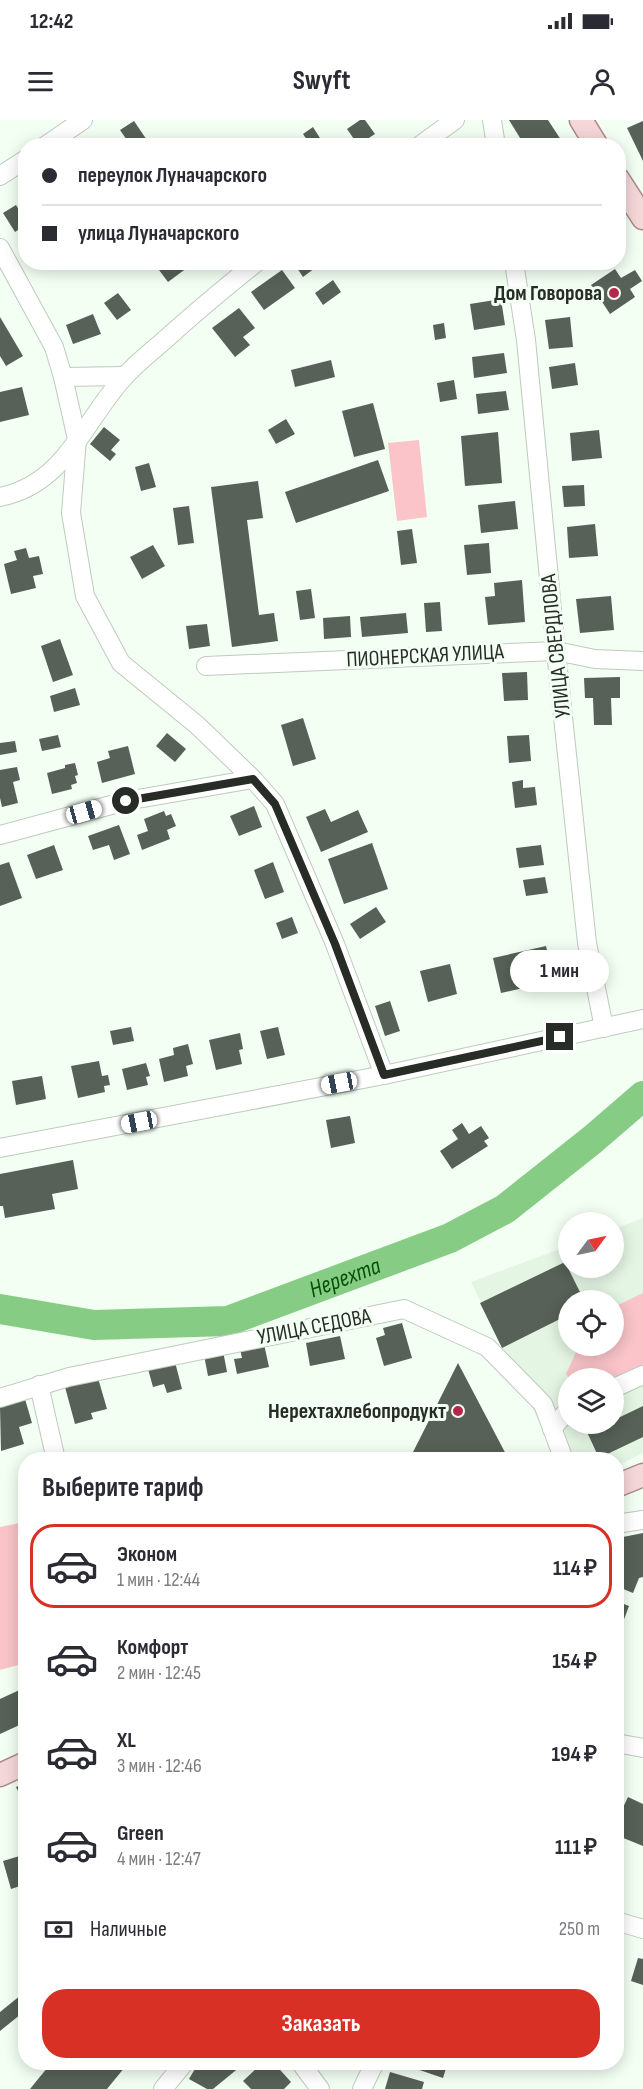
<!DOCTYPE html>
<html lang="ru">
<meta charset="utf-8">
<style>
:root{--surface:#fff;--page:#f2f2f3;--text:#2b2b33;--muted:#7c7c81;--line:#e1e1e2;--accent:#d93025}
body{margin:0;font-family:"Sofia Sans Condensed",sans-serif;background:var(--page);color:var(--text);height:100vh;display:flex;flex-direction:column;font-size:22px;white-space:nowrap}
*{box-sizing:border-box;margin:0}
p{font-size:20px;color:var(--muted)}
.icon{flex:none;width:33px;height:33px;fill:none;stroke:currentColor;stroke-width:2;stroke-linecap:round;stroke-linejoin:round}
.map{position:relative;flex:1;overflow:hidden}
.drawer{position:absolute;left:18px;top:1332px;width:606px;height:618px;display:flex;flex-direction:column;background:var(--surface);border-radius:24px;box-shadow:0 3px 15px #0003}
.drawer>*{flex:none}
.banner{position:absolute;left:18px;top:18px;width:608px;height:132px;border-radius:24px;box-shadow:0 3px 15px #0003;display:grid;align-content:center;height:132px;padding:0 24px;background:var(--surface)}
.needle{width:39px;rotate:57deg}
.fabs{position:absolute;left:558px;top:1092px;display:grid;gap:12px}
.fabs a{display:grid;place-items:center;width:66px;height:66px;border-radius:50%;background:var(--surface);box-shadow:0 3px 15px #0003;font-size:30px}
.end{position:absolute;width:27px;height:27px;margin:-14px;border:8px solid #272c27;background:#fff;box-shadow:0 0 0 3px #fff}
.from{border-radius:50%}
.bubble{position:absolute;height:42px;border-radius:21px;background:var(--surface);box-shadow:0 3px 15px #0003;font-size:20px;font-weight:700;line-height:42px;text-align:center}
.car{position:absolute;width:18px;height:36px;margin:-18px -9px;border-radius:8px;box-shadow:0 0 4px 2px #0007;background:linear-gradient(#fff 24%,#345 0 40%,#fff 0 76%,#345 0 86%,#fff 0)}
.banner b{display:flex;align-items:center;gap:21px;height:57px;font-size:22px}
.banner b+b{border-top:2px solid var(--line)}
.banner i{width:15px;height:15px;background:var(--text)}
ul{padding:0;list-style:none}
li{display:flex;align-items:center;gap:18px;height:84px;margin:0 12px 9px;padding:0 12px;border:3px solid transparent;border-radius:24px}
li div{flex:1}
li b{display:block;font-size:22px}
li em{font-style:normal;font-weight:700}
li.active{border-color:var(--accent)}
li>.icon{width:54px;height:54px;stroke-width:1.5}
h2{padding:0 24px;font-size:27px;line-height:72px}
.pay{display:flex;align-items:center;gap:15px;height:66px;padding:0 24px;font-size:22px}
.pay p{margin-inline-start:auto}
.button{display:flex;gap:12px;margin-top:auto;padding:12px 24px}
.button a{flex:1;height:69px;border-radius:24px;background:var(--accent);color:#fff;font-size:24px;font-weight:700;line-height:69px;text-align:center}
.status{display:flex;justify-content:space-between;align-items:center;height:42px;padding:0 30px;background:var(--surface);direction:ltr}
.status svg{height:16px;fill:currentColor}
header{display:flex;justify-content:space-between;align-items:center;height:78px;padding:0 24px;background:var(--surface);font-size:27px;font-weight:700}
.map>svg:first-child{display:block}
.built{fill:#e4f5e3;fill-rule:evenodd}
.green{fill:#fac4c9}
.lines{fill:none;stroke-linecap:round;stroke-linejoin:round}
.river{stroke:#87cc84;stroke-width:30}
.building{fill:#576157}
.minor-casing{stroke:#becabe;stroke-width:20}
.major-casing{stroke:#a98a8a;stroke-width:25}
.minor{stroke:#fff;stroke-width:18}
.major{stroke:#f5d7d9;stroke-width:22}
.route{stroke:#272c27;stroke-width:8}
.poi-dot{fill:#b6254a;stroke:#f3fff3;stroke-width:2}
.labels{text-anchor:middle;dominant-baseline:central;stroke-width:6;stroke-linejoin:round;paint-order:stroke}
.poi-label{font-size:22px;font-weight:bold;fill:#272c27;stroke:#f3fff3;text-anchor:end}
.street-label{font-size:22px;fill:#272c27;stroke:#f3fff3}
.water-label{font-size:24px;font-style:italic;fill:#05510b;stroke:#f3fff3}
</style>
<div class="status"><b>12:42</b><svg viewBox="0 0 49 12"><path d="M0 12V9h3v3zM5 12V6h3v6zM10 12V3h3v9zM15 12V0h3v12zM26 1h20v11H26zM47 4h2v5h-2z"/></svg></div>
<header><svg class="icon" aria-label="menu" viewBox="0 0 24 24"><path d="M4 6h16M4 12h16M4 18h16"/></svg>Swyft<svg class="icon" aria-label="person" viewBox="0 0 24 24"><circle cx="12" cy="8" r="4"/><path d="M4 21q1-7 8-7t8 7"/></svg></header>
<div class="map">
<svg width="643" height="1969" viewBox="0 0 643 1969">
<rect width="100%" height="100%" fill="#f3fff3"/>
<path class="built" d="M643,1098V1333L617,1346L616,1340L557,1339L471,1162L568,1126V1148H614V1109ZM568,1180H614V1226H568ZM568,1258H614V1304H568Z"/>
<g class="green">
<path d="M419,320L427,397L397,401L388,323Z"/>
<path d="M643,1173V1249L614,1258H569L566,1254L579,1226H614V1187Z"/>
<path d="M25,1402V1543L0,1550V1407Z"/>
</g>
<g class="lines">
<path class="river" id="s1" d="M0,1189L94,1205L228,1201L450,1118L505,1089L592,1020L643,976"/>
</g>
<g class="building">
<path d="M360,0H365L375,14L358,25L347,9Z"/>
<path d="M509,0H548L565,26H525Z"/>
<path d="M134,1L151,26H131L120,10Z"/>
<path d="M643,1V41L627,8Z"/>
<path d="M313,7L325,26H311L303,14Z"/>
<path d="M16,85L26,101V105L15,112L3,93Z"/>
<path d="M153,142H189L191,145L168,162Z"/>
<path d="M293,142H323L303,157Z"/>
<path d="M615,149L621,158L635,150L642,161L630,169L635,177L610,194L591,165Z"/>
<path d="M282,150L295,168L264,190L251,172Z"/>
<path d="M333,160L341,172L323,185L315,173Z"/>
<path d="M118,173L131,190L117,200L104,183Z"/>
<path d="M501,179L505,205L474,210L470,184Z"/>
<path d="M239,188L255,208L243,217L250,225L235,237L212,208Z"/>
<path d="M93,194L101,214L73,224L66,205Z"/>
<path d="M0,197L23,236L6,246L0,236Z"/>
<path d="M570,197L573,227L549,229L545,200Z"/>
<path d="M444,203L446,218L435,220L433,205Z"/>
<path d="M504,233L507,253L474,258L472,237Z"/>
<path d="M331,240L335,257L295,267L291,250Z"/>
<path d="M575,243L578,265L552,269L549,247Z"/>
<path d="M454,260L457,279L440,282L437,263Z"/>
<path d="M22,267L29,295L0,302V272Z"/>
<path d="M506,271L509,290L478,294L476,274Z"/>
<path d="M373,283L385,329L354,337L342,291Z"/>
<path d="M286,299L295,314L276,324L268,310Z"/>
<path d="M104,307L120,320L111,330L116,334L110,341L90,324Z"/>
<path d="M599,310L602,338L572,341L570,313Z"/>
<path d="M498,312L502,363L465,366L461,316Z"/>
<path d="M378,340L389,371L296,403L285,372Z"/>
<path d="M149,343L156,367L141,371L135,347Z"/>
<path d="M258,361L263,398L247,400L259,495L274,493L278,521L232,527L211,367Z"/>
<path d="M584,365L585,386L564,387L562,366Z"/>
<path d="M515,381L518,409L481,413L478,385Z"/>
<path d="M189,386L194,423L178,425L173,388Z"/>
<path d="M595,404L598,436L569,438L567,407Z"/>
<path d="M412,409L417,443L401,445L397,411Z"/>
<path d="M489,423L491,453L467,455L464,425Z"/>
<path d="M153,425L165,446L142,459L130,437Z"/>
<path d="M26,428L29,438L39,436L43,454L33,456L36,468L11,474L4,444L17,440L14,431Z"/>
<path d="M522,460L525,502L488,505L485,477L495,476L494,463Z"/>
<path d="M311,469L315,498L300,500L296,471Z"/>
<path d="M611,476L614,510L580,513L576,479Z"/>
<path d="M440,482L442,511L426,512L424,483Z"/>
<path d="M406,493L408,513L362,517L360,497Z"/>
<path d="M350,496L351,517L324,519L323,498Z"/>
<path d="M207,504L210,526L189,529L186,506Z"/>
<path d="M60,519L73,555L53,562L41,526Z"/>
<path d="M527,552L528,580L504,581L502,553Z"/>
<path d="M620,557V578H611L612,605H594L593,578H585L584,558Z"/>
<path d="M75,568L80,585L54,592L50,576Z"/>
<path d="M303,598L316,639L293,646L281,605Z"/>
<path d="M167,613L186,629L175,642L156,626Z"/>
<path d="M58,615L61,627L42,631L39,619Z"/>
<path d="M529,615L531,641L509,643L507,616Z"/>
<path d="M15,621L17,632L0,635V623Z"/>
<path d="M128,626L135,654L102,663L97,642L110,638L108,631Z"/>
<path d="M75,643L78,655L75,656L77,663L71,665L72,669L52,674L47,653L65,648V645Z"/>
<path d="M17,647L20,660L13,662L18,683L2,687L0,678V650Z"/>
<path d="M523,660V668L535,667L537,685L515,688L512,662Z"/>
<path d="M254,686L262,707L239,716L230,696Z"/>
<path d="M325,689L331,702L358,690L368,712L321,732L306,697Z"/>
<path d="M164,691L166,696L171,694L176,706L167,710L170,719L142,730L137,715L148,711L144,699Z"/>
<path d="M119,705L130,734L114,740L109,725L93,730L88,716Z"/>
<path d="M372,723L388,769L344,784L328,739Z"/>
<path d="M54,725L63,750L36,759L27,735Z"/>
<path d="M541,725L544,745L519,748L516,728Z"/>
<path d="M9,742L22,778L0,786V745Z"/>
<path d="M273,742L284,772L265,779L254,750Z"/>
<path d="M545,757L548,773L526,776L523,760Z"/>
<path d="M376,787L386,802L360,819L350,804Z"/>
<path d="M292,797L298,813L282,819L276,803Z"/>
<path d="M546,826L554,861L501,873L493,838Z"/>
<path d="M450,844L457,874L428,882L420,851Z"/>
<path d="M390,881L400,911L385,916L375,886Z"/>
<path d="M131,907L134,921L113,925L110,911Z"/>
<path d="M278,907L285,935L267,939L260,911Z"/>
<path d="M240,913L243,929L239,930L242,944L216,950L209,920Z"/>
<path d="M188,924L193,944L186,946L188,956L164,962L159,939L174,935L173,928Z"/>
<path d="M99,941L102,956L108,955L110,965L104,966L105,972L78,978L71,946Z"/>
<path d="M146,943L150,956L146,957L148,965L127,970L122,949Z"/>
<path d="M42,956L46,979L16,985L12,961Z"/>
<path d="M350,996L355,1023L331,1028L326,1000Z"/>
<path d="M462,1003L469,1014L481,1006L489,1018L484,1021L488,1026L452,1049L440,1031L458,1019L452,1010Z"/>
<path d="M73,1040L78,1069L52,1074L55,1089L5,1098L3,1086H0V1054Z"/>
<path d="M565,1142L584,1180H568V1195L502,1228L480,1183Z"/>
<path d="M402,1203L412,1238L384,1246L376,1218L385,1215L383,1208Z"/>
<path d="M340,1216L345,1239L310,1246L306,1223Z"/>
<path d="M264,1224L269,1247L237,1254L234,1239L242,1238L240,1229Z"/>
<path d="M223,1231L227,1252L208,1256L204,1235Z"/>
<path d="M175,1242L182,1269L167,1273L164,1264L153,1267L148,1249Z"/>
<path d="M458,1243L509,1340H409Z"/>
<path d="M98,1258L107,1289L91,1293L93,1299L75,1304L65,1267Z"/>
<path d="M25,1279L32,1303L19,1307L24,1324L1,1331L0,1287Z"/>
<path d="M643,1286V1317L599,1338L587,1312L606,1304H614V1300Z"/>
<path d="M643,1413V1457L639,1458L633,1473L616,1466V1432L623,1417Z"/>
<path d="M616,1481L629,1486L620,1510L616,1508Z"/>
<path d="M26,1567V1602L0,1614V1579Z"/>
<path d="M26,1663V1687L16,1667Z"/>
<path d="M628,1677L643,1684V1726L616,1715V1702Z"/>
<path d="M23,1735L26,1744V1764L11,1769L3,1741Z"/>
<path d="M638,1838L643,1839V1865L631,1861Z"/>
<path d="M26,1871V1890L0,1911V1892Z"/>
<path d="M52,1942H129L107,1969H30Z"/>
<path d="M199,1942H246L213,1969H207L189,1959Z"/>
<path d="M263,1942H273L291,1962L284,1969H251L243,1961Z"/>
<path d="M396,1942H448L443,1958Z"/>
<path d="M390,1952L424,1962L422,1969H385Z"/>
</g>
<g class="lines">
<defs>
<g id="minor">
<path d="M492,0L496,26"/>
<path d="M45,26L83,0"/>
<path d="M419,26L455,0"/>
<path d="M0,56L26,39"/>
<path d="M0,128L54,227L63,257L77,319L71,393L85,476L121,543L197,605L253,659L275,684L335,824L384,955"/>
<path d="M514,142L526,220L556,531L587,823L604,908"/>
<path d="M63,257L124,256"/>
<path d="M0,377C66,364 84,300 125,256C135,245 147,235 159,225C190,197 223,169 257,142"/>
<path d="M206,546L556,531L595,539L643,541"/>
<path d="M0,715L126,681L253,659"/>
<path d="M0,1028L384,955L643,899"/>
<path d="M39,1265L56,1340"/>
<path d="M614,1268L643,1255"/>
<path d="M0,1278L69,1257L404,1189L487,1227L543,1284L564,1340"/>
<path d="M552,1309L568,1290"/>
<path d="M616,1404L643,1400"/>
<path d="M616,1623L643,1628"/>
<path d="M616,1801L643,1809"/>
<path d="M300,1942L320,1969"/>
<path d="M163,1969L185,1942"/>
<path d="M362,1969L375,1942"/>
</g>
<g id="major">
<path d="M581,0L597,26"/>
<path d="M618,59L643,98"/>
<path d="M616,1366L643,1355"/>
<path d="M0,1655L26,1643"/>
</g>
</defs>
<use href="#minor" class="minor-casing"/>
<use href="#major" class="major-casing"/>
<use href="#minor" class="minor"/>
<use href="#major" class="major"/>
</g>
<g class="lines">
<path class="route" d="M126,681L253,659L275,684L335,824L384,955L560,917"/>
</g>
<g class="poi-dot">
<circle cx="614" cy="173" r="6"/>
<circle cx="458" cy="1291" r="6"/>
</g>
<g class="labels">
<g class="poi-label">
<text x="602" y="173">Дом Говорова</text>
<text x="446" y="1291">Нерехтахлебопродукт</text>
</g>
<g class="street-label">
<text transform="translate(556 526) rotate(-96)">УЛИЦА СВЕРДЛОВА</text>
<text transform="translate(425 536) rotate(-3)">ПИОНЕРСКАЯ УЛИЦА</text>
<text transform="translate(314 1207) rotate(-11)">УЛИЦА СЕДОВА</text>
</g>
<g class="water-label">
<text stroke="none"><textPath href="#s1" startOffset="354">Нерехта</textPath></text>
</g>
</g>
</svg>
<div class="fabs">
<a><svg class="needle" viewBox="-14 -14 28 28"><path d="M0-13l5 13h-10z" fill="#e53935"/><path d="M0 13l5-13h-10z" fill="#7c7c81"/></svg></a>
<a><svg class="icon" aria-label="locate" viewBox="0 0 24 24"><circle cx="12" cy="12" r="6"/><path d="M12 2v4M12 18v4M2 12h4M18 12h4"/></svg></a>
<a><svg class="icon" aria-label="layers" viewBox="0 0 24 24"><path d="M12 4l9 5-9 5-9-5zM3 14l9 5 9-5"/></svg></a>
</div>
<i class="end from" style="left:126px;top:681px"></i>
<i class="end" style="left:560px;top:917px"></i>
<div class="bubble" style="left:510px;top:830px;width:99px">1 мин</div>
<i class="car" style="left:84px;top:692px;rotate:74deg"></i>
<i class="car" style="left:339px;top:963px;rotate:259deg"></i>
<i class="car" style="left:139px;top:1002px;rotate:259deg"></i>
<div class="banner">
<b><i class="from"></i>переулок Луначарского</b>
<b><i></i>улица Луначарского</b>
</div>
<section class="drawer">
<h2>Выберите тариф</h2>
<ul>
<li class="active"><svg class="icon" aria-label="car" viewBox="0 0 24 24"><path d="M5 17H2v-5l4-1 3-4h7l3 4 3 1v5h-3M9 17h6M6 11h13"/><circle cx="7" cy="17" r="2"/><circle cx="17" cy="17" r="2"/></svg><div><b>Эконом</b><p>1 мин · 12:44</p></div><em>114 ₽</em></li>
<li><svg class="icon" aria-label="car" viewBox="0 0 24 24"><path d="M5 17H2v-5l4-1 3-4h7l3 4 3 1v5h-3M9 17h6M6 11h13"/><circle cx="7" cy="17" r="2"/><circle cx="17" cy="17" r="2"/></svg><div><b>Комфорт</b><p>2 мин · 12:45</p></div><em>154 ₽</em></li>
<li><svg class="icon" aria-label="car" viewBox="0 0 24 24"><path d="M5 17H2v-5l4-1 3-4h7l3 4 3 1v5h-3M9 17h6M6 11h13"/><circle cx="7" cy="17" r="2"/><circle cx="17" cy="17" r="2"/></svg><div><b>XL</b><p>3 мин · 12:46</p></div><em>194 ₽</em></li>
<li><svg class="icon" aria-label="car" viewBox="0 0 24 24"><path d="M5 17H2v-5l4-1 3-4h7l3 4 3 1v5h-3M9 17h6M6 11h13"/><circle cx="7" cy="17" r="2"/><circle cx="17" cy="17" r="2"/></svg><div><b>Green</b><p>4 мин · 12:47</p></div><em>111 ₽</em></li>
</ul>
<div class="pay"><svg class="icon" aria-label="cash" viewBox="0 0 24 24"><path d="M3 7h18v10H3z"/><circle cx="12" cy="12" r="2"/></svg>Наличные<p>250 m</p></div>
<div class="button"><a>Заказать</a></div>
</section>
</div>
